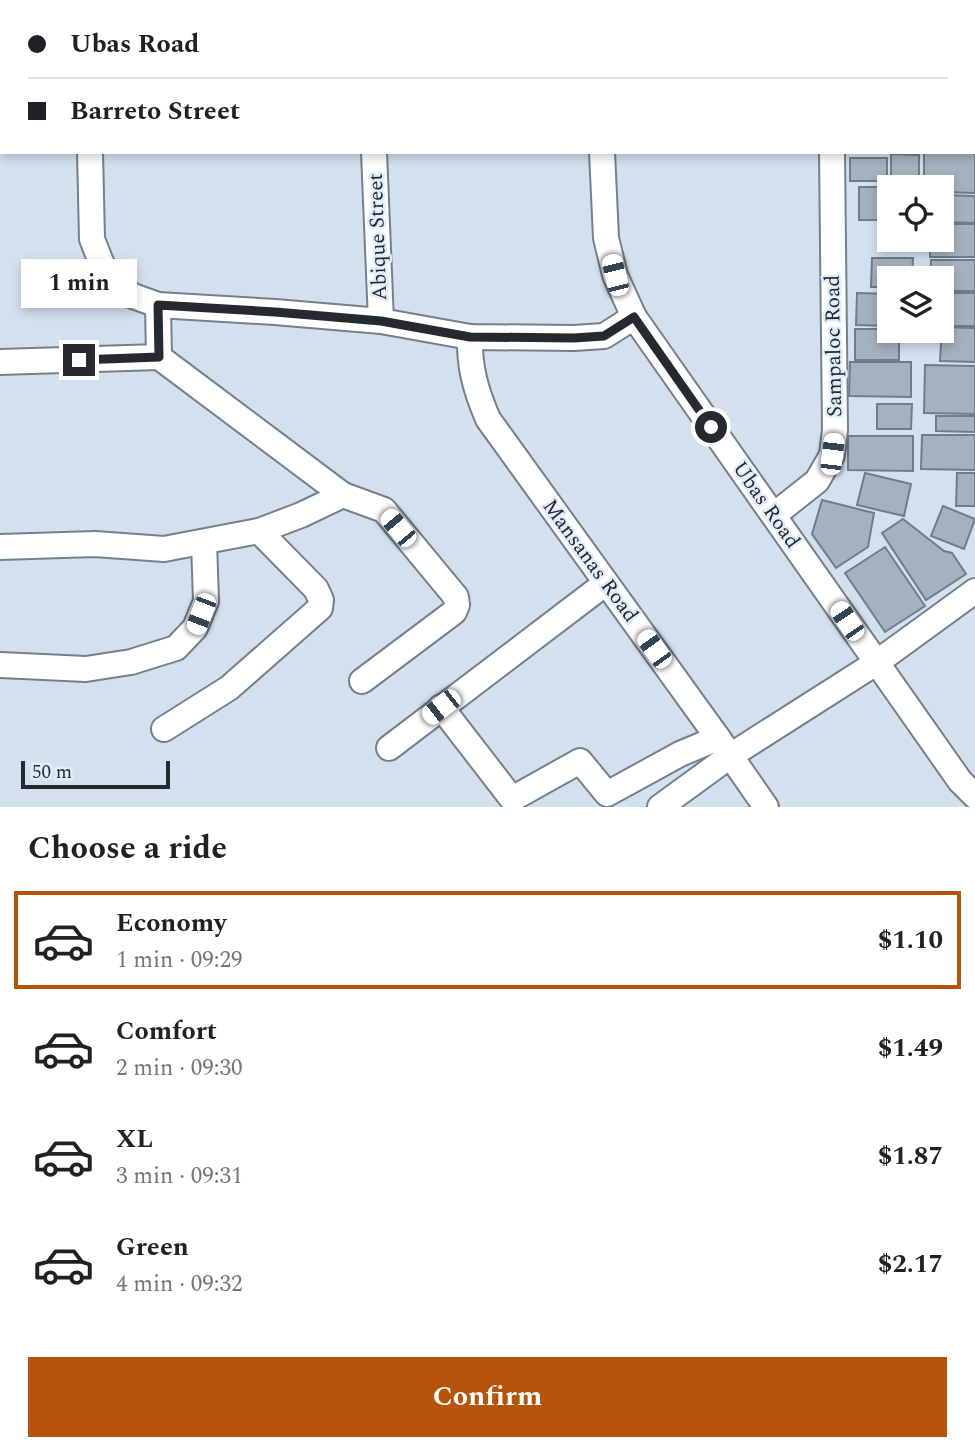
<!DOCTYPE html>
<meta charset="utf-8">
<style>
:root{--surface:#fff;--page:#f6f6f6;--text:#202124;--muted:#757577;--line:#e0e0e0;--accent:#b45309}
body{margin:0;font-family:Spectral,serif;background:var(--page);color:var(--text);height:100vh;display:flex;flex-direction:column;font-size:26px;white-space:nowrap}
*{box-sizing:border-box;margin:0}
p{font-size:23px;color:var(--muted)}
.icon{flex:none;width:38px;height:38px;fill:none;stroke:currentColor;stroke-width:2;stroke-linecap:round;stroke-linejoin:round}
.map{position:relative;height:807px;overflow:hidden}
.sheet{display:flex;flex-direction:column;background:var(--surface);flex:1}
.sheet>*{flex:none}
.hud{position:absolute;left:0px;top:0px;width:976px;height:154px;box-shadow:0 4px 10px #0003;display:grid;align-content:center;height:154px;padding:0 28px;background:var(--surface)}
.buttons{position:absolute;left:877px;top:175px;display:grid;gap:14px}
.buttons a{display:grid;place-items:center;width:77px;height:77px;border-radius:0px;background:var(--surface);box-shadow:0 4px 10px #0003;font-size:35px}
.scale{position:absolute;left:21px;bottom:18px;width:149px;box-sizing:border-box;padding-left:7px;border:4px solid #252a2f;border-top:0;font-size:19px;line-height:24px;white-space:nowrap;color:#252a2f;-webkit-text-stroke:5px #e0eefc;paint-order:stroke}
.end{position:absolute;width:32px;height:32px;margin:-16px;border:9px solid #252a2f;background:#fff;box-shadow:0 0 0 4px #fff}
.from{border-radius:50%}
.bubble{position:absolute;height:49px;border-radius:0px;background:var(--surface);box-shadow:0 4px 10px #0003;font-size:23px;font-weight:700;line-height:49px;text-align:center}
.car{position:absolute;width:21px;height:42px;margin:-21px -10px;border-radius:9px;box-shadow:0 0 5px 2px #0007;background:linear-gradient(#fff 24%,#345 0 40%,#fff 0 76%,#345 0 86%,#fff 0)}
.hud b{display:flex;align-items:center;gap:24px;height:66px;font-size:26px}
.hud b+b{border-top:2px solid var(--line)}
.hud i{width:18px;height:18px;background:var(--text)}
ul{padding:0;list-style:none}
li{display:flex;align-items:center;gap:21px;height:98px;margin:0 14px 10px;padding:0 14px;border:4px solid transparent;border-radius:0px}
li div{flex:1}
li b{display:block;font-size:26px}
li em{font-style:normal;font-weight:700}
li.active{border-color:var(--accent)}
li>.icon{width:63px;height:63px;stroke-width:1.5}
h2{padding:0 28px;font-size:32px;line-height:84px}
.primary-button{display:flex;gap:14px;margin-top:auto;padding:14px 28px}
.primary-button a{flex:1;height:80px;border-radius:0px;background:var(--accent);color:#fff;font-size:28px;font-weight:700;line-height:80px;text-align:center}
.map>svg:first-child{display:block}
.building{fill:#a4b2bf;stroke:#6f7c89;stroke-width:2}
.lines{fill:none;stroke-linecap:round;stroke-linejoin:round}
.minor-casing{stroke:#73808d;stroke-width:28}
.minor{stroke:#fff;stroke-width:24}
.route{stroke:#252a2f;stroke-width:9}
.labels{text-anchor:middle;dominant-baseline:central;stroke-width:5;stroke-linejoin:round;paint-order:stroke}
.street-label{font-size:21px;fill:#252a2f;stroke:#e0eefc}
</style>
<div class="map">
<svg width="975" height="807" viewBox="0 0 975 807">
<rect width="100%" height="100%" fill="#d3e1ef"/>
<g class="building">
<path d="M32,0H77L78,2H32Z"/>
<rect x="106" y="0" width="74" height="2"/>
<rect x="303" y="0" width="29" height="2"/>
<rect x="880" y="0" width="28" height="2"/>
<path d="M911,0H975V20V2H911Z"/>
<rect x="0" y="7" width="2" height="37"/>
<path d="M975,150V193L942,192V187H924V152H975Z"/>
<path d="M891,154L919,155V184H891Z"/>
<rect x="850" y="158" width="37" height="23"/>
<path d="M859,187H899H889V220H859Z"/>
<path d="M942,195L975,196V223L942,222Z"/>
<path d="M942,224H975V257H930V240H942Z"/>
<path d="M872,258H913L912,278H889V287H871Z"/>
<path d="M931,260H975V291H942V278H930Z"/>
<path d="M857,293L889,294V326L856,325Z"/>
<rect x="942" y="293" width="33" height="33"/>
<path d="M942,327L975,328V362L940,361Z"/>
<path d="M855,329H889V331H899V360H855Z"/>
<path d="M850,362H911V397L849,396Z"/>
<path d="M925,365L975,366V414L924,413Z"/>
<path d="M877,404H912L911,429H877Z"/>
<path d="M936,416H975V432L936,431Z"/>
<path d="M922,435H975V470L921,469Z"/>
<path d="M848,436H913V471L848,470Z"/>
<path d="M865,473L911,484L904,516L857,505Z"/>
<path d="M957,473H975V506H956Z"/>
<path d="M822,500L874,513L868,547L836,568L812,534Z"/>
<path d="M943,506L975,519L964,549L931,536Z"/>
<path d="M903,519L944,551L952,553L966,574L926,600L882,533Z"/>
<path d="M885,547L925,606L885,632L845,573Z"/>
</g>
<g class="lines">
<defs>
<g id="minor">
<path d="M83,0V2"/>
<path d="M368,0V2"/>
<path d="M597,0V2"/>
<path d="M831,0V2"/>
<path d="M0,66H2"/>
<path d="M90,152L92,239L101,262L112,282L133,296L158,305L275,312L381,321L470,337L574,338L604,336L634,317"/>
<path d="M374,152L381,321"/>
<path d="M602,152L606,238L615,275L634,317L960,781L975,796"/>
<path d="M158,305L159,357"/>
<path d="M470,337C469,367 476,391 488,419L718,738L766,807"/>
<path d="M159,357L343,495L384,510L456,597L457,605L454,612L362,681"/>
<path d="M0,362L159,357"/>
<path d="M774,515L817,481L832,455L835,430L832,152"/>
<path d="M0,547L95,544L164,549L259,531L301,515L343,495"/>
<path d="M0,665L86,669L131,662L176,648L195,628L206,601L204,542"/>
<path d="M441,707L512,799L580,761L607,794L680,754L718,738"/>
<path d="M164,729L229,688L320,608L321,600L316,589L259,531"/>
<path d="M389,748L606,583"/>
<path d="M660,807L730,756L876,663L975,591"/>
</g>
</defs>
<use href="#minor" class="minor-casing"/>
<use href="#minor" class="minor"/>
</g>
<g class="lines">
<path class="route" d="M79,360L159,357L158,305L275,312L381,321L470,337L574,338L604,336L634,317L711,427"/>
</g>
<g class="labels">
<g class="street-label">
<text transform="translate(378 237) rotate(-92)">Abique Street</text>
<text transform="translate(834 346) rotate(-91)">Sampaloc Road</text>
<text transform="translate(766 505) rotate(55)">Ubas Road</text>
<text transform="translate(590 561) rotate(54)">Mansanas Road</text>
</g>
</g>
</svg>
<div class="buttons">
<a><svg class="icon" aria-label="locate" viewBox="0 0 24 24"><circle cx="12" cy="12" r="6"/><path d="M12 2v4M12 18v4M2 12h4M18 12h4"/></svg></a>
<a><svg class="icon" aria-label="layers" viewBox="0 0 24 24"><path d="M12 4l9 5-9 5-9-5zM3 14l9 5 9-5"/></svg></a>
</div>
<div class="scale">50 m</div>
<i class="end from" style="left:711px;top:427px"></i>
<i class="end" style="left:79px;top:360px"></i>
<div class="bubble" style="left:21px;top:259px;width:116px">1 min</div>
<i class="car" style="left:615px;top:275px;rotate:346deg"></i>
<i class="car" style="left:832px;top:454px;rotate:7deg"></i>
<i class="car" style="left:398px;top:528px;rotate:320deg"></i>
<i class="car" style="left:201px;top:614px;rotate:201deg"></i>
<i class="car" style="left:847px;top:621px;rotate:326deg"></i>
<i class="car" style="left:654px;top:649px;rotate:324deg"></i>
<i class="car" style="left:441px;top:707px;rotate:232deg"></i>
<div class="hud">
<b><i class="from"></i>Ubas Road</b>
<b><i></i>Barreto Street</b>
</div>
</div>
<section class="sheet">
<h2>Choose a ride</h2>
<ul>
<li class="active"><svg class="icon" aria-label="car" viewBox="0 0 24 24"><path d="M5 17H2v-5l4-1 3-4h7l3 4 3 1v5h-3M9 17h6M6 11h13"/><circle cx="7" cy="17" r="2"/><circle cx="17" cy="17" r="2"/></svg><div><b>Economy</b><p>1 min · 09:29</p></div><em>$1.10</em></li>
<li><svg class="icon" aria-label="car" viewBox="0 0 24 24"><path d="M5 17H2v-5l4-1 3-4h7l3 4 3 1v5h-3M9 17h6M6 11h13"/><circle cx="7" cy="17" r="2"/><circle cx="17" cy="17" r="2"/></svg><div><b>Comfort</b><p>2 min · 09:30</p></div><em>$1.49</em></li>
<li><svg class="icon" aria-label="car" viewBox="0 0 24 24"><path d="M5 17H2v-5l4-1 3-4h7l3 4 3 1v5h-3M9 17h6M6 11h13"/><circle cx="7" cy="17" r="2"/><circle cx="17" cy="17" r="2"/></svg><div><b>XL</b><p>3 min · 09:31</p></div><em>$1.87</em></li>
<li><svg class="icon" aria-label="car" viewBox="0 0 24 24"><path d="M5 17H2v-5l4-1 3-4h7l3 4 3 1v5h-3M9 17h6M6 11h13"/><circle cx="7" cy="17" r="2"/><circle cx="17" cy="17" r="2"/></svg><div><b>Green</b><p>4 min · 09:32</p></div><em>$2.17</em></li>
</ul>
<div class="primary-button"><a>Confirm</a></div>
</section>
